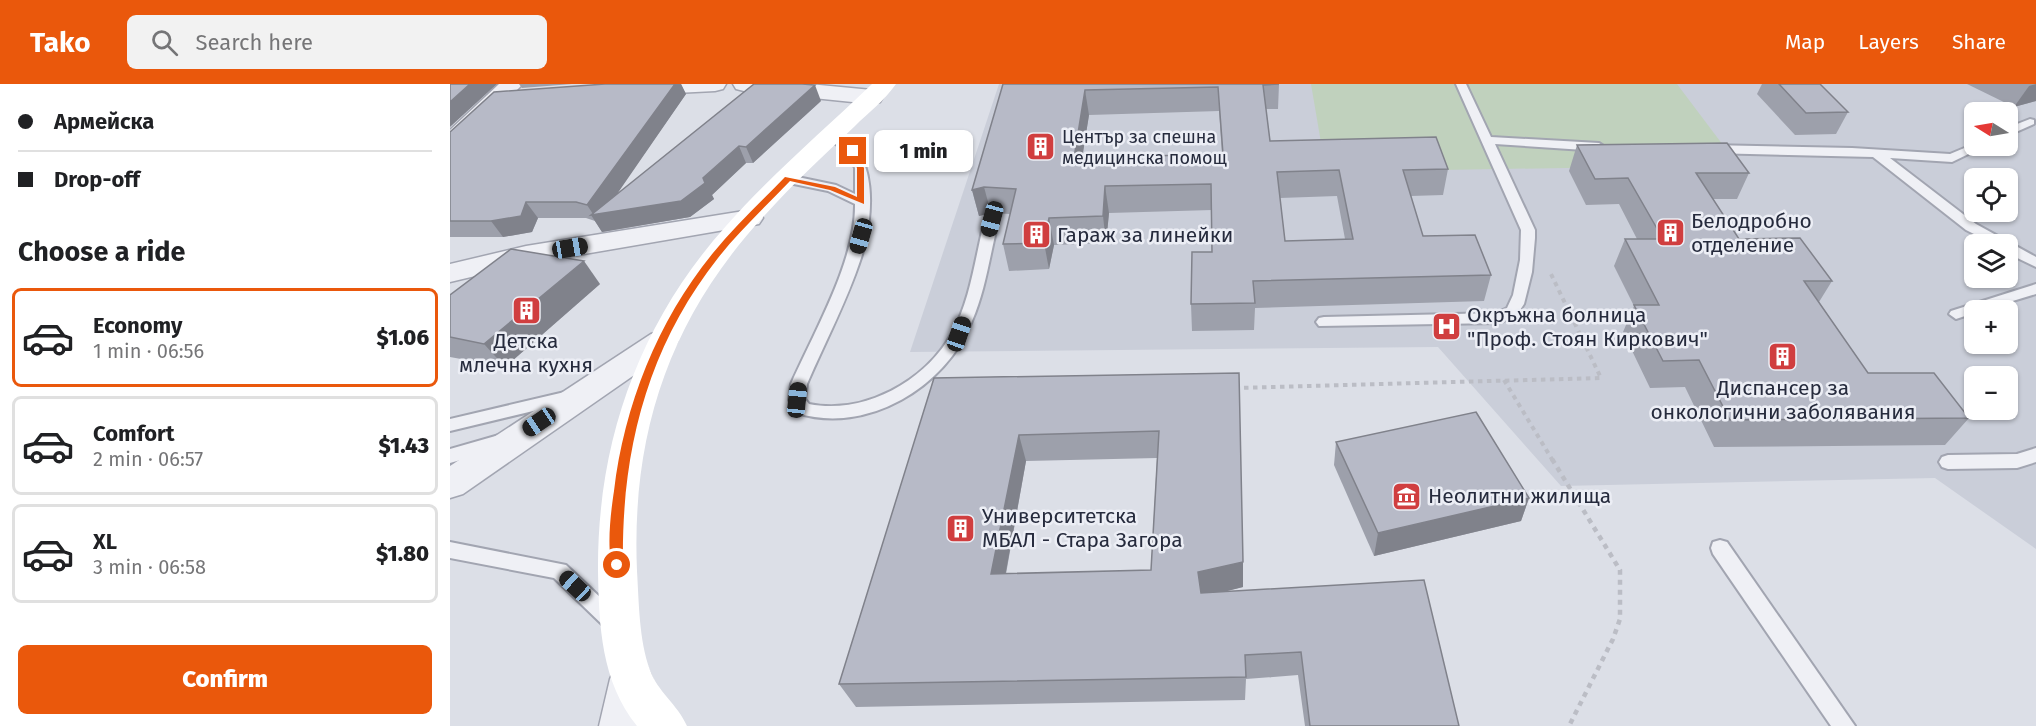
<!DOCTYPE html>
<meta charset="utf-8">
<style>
:root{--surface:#fff;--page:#f2f2f2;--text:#202124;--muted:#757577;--line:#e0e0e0;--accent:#ea580c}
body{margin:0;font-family:"Fira Sans",sans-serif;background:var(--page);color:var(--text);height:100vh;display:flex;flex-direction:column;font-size:22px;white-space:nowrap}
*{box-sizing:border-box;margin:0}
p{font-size:20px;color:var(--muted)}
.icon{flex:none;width:33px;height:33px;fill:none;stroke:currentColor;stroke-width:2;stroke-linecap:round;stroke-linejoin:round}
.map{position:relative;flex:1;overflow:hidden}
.side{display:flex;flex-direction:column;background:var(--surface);width:450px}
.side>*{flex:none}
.top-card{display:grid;align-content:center;height:132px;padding:0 18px;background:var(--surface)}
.needle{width:39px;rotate:281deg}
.buttons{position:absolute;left:1514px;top:18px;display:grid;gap:12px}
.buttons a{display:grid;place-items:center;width:54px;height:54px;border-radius:9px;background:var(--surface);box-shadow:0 2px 4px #0004;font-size:30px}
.end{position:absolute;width:27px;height:27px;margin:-14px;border:8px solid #ea580c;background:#fff;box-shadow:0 0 0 3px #fff}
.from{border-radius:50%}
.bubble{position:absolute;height:42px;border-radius:9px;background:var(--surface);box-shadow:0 2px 4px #0004;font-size:20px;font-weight:800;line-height:42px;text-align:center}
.car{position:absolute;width:18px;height:36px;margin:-18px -9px;border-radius:8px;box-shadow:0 0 4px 2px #0007;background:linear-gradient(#222 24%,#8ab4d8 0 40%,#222 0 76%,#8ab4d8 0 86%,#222 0)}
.top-card b{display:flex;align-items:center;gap:21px;height:57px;font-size:22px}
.top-card b+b{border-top:2px solid var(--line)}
.top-card i{width:15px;height:15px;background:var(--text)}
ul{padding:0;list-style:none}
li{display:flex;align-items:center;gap:18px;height:99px;margin:0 12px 9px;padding:0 6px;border:3px solid var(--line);border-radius:9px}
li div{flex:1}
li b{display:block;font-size:22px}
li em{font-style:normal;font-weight:800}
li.on{border-color:var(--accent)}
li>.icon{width:54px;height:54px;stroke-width:1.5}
h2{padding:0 18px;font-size:27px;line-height:72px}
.button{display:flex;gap:12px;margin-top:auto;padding:12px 18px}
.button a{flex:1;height:69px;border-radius:9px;background:var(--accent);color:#fff;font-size:24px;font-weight:800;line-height:69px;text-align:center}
header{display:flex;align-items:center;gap:36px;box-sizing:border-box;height:84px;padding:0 30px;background:var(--accent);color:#fff}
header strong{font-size:28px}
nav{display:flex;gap:33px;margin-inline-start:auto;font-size:21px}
.search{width:420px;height:54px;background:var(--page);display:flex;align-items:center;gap:15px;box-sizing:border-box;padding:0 21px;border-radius:9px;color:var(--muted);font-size:22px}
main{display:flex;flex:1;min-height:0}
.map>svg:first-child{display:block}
.built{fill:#caced9;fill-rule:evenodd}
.green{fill:#c0d1bd}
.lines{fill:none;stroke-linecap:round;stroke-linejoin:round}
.service-casing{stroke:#a2a5b1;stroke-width:4}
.minor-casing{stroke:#a2a5b1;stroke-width:3}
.path-far1{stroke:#bbbdc5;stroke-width:4;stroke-dasharray:4.5 4.5;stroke-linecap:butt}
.path{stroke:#bbbdc5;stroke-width:4.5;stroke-dasharray:5 5;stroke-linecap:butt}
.service{fill:#eff0f5;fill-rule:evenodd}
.minor{fill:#eff0f5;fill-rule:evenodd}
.secondary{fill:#fff;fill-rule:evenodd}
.wall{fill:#9da0ab;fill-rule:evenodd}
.shaded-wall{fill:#80828b}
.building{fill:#b7bac7;stroke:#80828b;stroke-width:1.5;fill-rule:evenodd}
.route{fill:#ea580c}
.labels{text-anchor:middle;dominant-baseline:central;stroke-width:5;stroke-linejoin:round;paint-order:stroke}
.far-poi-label{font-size:18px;fill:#262b3d;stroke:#eceef5;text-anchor:start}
.poi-label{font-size:21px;fill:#262b3d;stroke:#eceef5;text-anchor:start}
</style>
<header>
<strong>Tako</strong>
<div class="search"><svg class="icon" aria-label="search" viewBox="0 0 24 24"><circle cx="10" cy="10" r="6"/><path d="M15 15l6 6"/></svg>Search here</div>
<nav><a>Map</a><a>Layers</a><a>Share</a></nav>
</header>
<main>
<section class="side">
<div class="top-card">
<b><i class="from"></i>Армейска</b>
<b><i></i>Drop-off</b>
</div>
<h2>Choose a ride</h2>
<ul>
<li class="on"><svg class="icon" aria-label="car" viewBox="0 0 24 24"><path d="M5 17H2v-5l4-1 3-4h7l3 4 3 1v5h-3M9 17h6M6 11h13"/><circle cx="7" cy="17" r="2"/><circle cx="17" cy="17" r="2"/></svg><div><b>Economy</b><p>1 min · 06:56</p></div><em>$1.06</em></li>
<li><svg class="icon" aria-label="car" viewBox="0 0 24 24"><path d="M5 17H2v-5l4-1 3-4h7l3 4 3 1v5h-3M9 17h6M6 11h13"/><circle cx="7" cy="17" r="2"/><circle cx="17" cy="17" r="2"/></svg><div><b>Comfort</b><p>2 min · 06:57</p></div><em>$1.43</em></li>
<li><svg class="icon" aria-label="car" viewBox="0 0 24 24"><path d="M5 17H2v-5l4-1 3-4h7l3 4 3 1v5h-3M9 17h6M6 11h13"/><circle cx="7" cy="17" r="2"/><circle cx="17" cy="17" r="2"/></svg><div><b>XL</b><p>3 min · 06:58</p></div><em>$1.80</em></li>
</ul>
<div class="button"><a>Confirm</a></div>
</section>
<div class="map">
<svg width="1586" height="642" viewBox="0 0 1586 642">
<rect width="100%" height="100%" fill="#dcdfe7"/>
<path class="built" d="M549,0H1586V465L1485,394L1111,402L988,263L460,268ZM1524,28H1557V62H1524ZM1524,94H1557V128H1524ZM1524,160H1557V194H1524ZM1524,226H1557V260H1524ZM1524,292H1557V326H1524Z"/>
<path class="green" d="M861,0H1227L1288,81L876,88Z"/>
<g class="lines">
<defs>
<g id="service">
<path d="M1006,0H1016L1041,53L1149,59L1155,63L1149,67L1045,60L1085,146V154L1082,188L1074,220L1066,232L1049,239L869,242L866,238L869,234L874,233L1047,229L1057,224L1063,211L1070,176L1071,146Z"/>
<path d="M1580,35L1584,36V40L1557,52V44Z"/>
<path d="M382,49C431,63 423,136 411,174C397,217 375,258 357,300L355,315L359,320C413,331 475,298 502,249C521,215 525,173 535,135L542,131L549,135C540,169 536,205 522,237C496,303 417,351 347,329L339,316L341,300C364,248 406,176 405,120L378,107L334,98L332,95L338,91L386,101L405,110V84L398,69L376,53Z"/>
<path d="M1524,60L1535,62L1502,78L1440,74L1526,140L1586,173V183L1557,169V160H1544L1516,146L1423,73L1259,69L1253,65L1259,61L1402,64L1500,70Z"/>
<path d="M1586,200V210L1533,226H1524V229L1506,235L1499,230L1501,227Z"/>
<path d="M119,307L125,309L127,313L125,317L0,347V335Z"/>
<path d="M49,351L55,353L58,358L55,363L0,379V365Z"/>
<path d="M1586,364V378L1567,384L1498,385L1492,383L1489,378L1492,373L1498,371L1567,370Z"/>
<path d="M1270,456L1277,458L1405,642H1381L1263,470L1261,464L1263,458Z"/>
<path d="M0,458L116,481L172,534L175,540L172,546L165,549L158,546L104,494L0,474Z"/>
</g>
<g id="minor">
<path d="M49,0H73L8,64L0,66V46Z"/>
<path d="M178,0H276L273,5L265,7L186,11L178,9L175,4Z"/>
<path d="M283,0H359L422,6L430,8L433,13L430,18L422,20L294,7L286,5Z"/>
<path d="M300,126L309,128L313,134L309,140L76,180L0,198V180L76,162Z"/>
<path d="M212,247L223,250L227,257L223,264L13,410L0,414V382L201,250Z"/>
<path d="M181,575L196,581L202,595L193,642H149L160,595L166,581Z"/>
</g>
</defs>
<use href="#service" class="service-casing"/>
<use href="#minor" class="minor-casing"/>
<g class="path-far1">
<path d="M1054,296L1103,377"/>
<path d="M785,304L1151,294L1101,190"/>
</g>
<path class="path" d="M1102,375L1170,486V535L1163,555L1119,642"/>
<use href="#service" class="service"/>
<use href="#minor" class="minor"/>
<path class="secondary" d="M422,0H446C435,16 418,29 405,42C374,71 343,100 315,131C220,233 181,349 187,487C189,519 189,556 200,586C207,607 228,621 237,642H187C151,597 149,542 148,487C147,358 189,239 276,142C321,91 373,47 422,0Z"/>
</g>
<g class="wall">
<path d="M69,0H122L72,4Z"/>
<path d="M155,0H231L236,10L166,110L371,17L303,79H296L262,111L264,115L240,133L152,148L145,137L136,134H88L82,148L53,153H0V48Z"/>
<path d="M553,0H829L828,25H816L820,57L998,85L993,111L961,112L973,152L1041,191L1034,217L805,224L804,246L742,247L741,220L762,168V126L659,129L656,159L604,161L599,185L559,187L553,160L560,130L541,129L529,132L522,106ZM769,27L772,70L632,74L639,31ZM887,112L895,155L835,157L830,114Z"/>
<path d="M1312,0H1370L1398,28L1386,50L1345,51L1307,10Z"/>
<path d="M1517,0H1586V17L1564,23Z"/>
<path d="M1127,61L1299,89L1287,115H1263L1289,155L1382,197L1369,218L1418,289L1519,334L1495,361L1264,363L1235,303L1200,304L1173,248L1184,222L1164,182L1175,155H1187L1169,120L1136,121L1119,87Z"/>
<path d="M150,200L55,283L0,273V211Z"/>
<path d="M789,289L793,503L776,507L1009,642H855L848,591L796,595L795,616L406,623L389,600L484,294ZM707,374L701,486L556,490L576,377Z"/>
<path d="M886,358L1079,414L1071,437L924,472L884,381Z"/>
</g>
<g class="shaded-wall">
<path d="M20,0H47L0,43V18Z"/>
<path d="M225,0H231L236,10L154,129L253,94L289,62L296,79L262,111L264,115L240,133L152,148L141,131L143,130L137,121Z"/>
<path d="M1586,0V17L1564,23L1579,2Z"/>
<path d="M365,1L371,17L303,79L296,63Z"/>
<path d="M635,6L639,31L628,100L624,74Z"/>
<path d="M655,102L659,129L656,159L653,132Z"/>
<path d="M534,103L541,129L529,132L522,106Z"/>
<path d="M76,118L88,134L82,148L53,153L41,137Z"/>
<path d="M599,134L604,161L599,185L594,159Z"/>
<path d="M134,177L150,200L55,283L34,260Z"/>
<path d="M569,351L576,377L551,515L541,490Z"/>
<path d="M1079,414L1071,437L924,472L928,449Z"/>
<path d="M793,478V503L750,514L748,488Z"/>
</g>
<g class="building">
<path d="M0,0H20L0,18Z"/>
<path d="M155,0H225L137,121L126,118H76L71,132L41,137H0V48L44,8Z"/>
<path d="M304,0H352L365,1L296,63L289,62L253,94L255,99L231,117L141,131Z"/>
<path d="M553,0H829L813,1L820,57L986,53L998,85L953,86L973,152L1025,151L1041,191L803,197L805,219L741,220L742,168H762L761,100L655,102L653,132L599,134L594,159L553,160L566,105L534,103L522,106ZM768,3L773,70L624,74L635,6ZM889,86L903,155L835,157L827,88Z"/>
<path d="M1329,0H1370L1398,28L1356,29Z"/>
<path d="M1277,59L1299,89H1246L1289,155L1350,154L1382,197H1354L1418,289H1484L1519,334L1280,336L1249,276L1213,277L1184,221H1209L1175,155H1213L1178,94L1145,95L1127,61Z"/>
<path d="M61,165L134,177L34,260L0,253V211Z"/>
<path d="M789,289L793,478L748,488L751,509L974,496L1009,642H860L851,568L795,571L796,593L389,600L484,294ZM709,347L701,486L541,490L569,351Z"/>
<path d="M1026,328L1079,414L928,449L886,358Z"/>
</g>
<path class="route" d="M403,65L414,84V120L380,106L340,97C316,122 289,147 268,174C197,264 171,368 173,481L171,484H163C156,467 161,426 164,407C174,322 208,236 263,169C285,142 311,118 335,93L385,103L407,113V84L399,67Z"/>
<defs>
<symbol id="building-square" viewBox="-11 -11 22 22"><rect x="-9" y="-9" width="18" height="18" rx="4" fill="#d03e3f" stroke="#eceef5"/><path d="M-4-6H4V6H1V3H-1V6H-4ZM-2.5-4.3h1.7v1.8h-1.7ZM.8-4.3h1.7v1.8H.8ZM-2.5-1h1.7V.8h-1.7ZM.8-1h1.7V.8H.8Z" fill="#fff"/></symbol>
<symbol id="hospital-square" viewBox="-11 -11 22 22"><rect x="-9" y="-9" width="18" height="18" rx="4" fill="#d03e3f" stroke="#eceef5"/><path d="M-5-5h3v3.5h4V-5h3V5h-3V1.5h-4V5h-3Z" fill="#fff"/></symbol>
<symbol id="museum-square" viewBox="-11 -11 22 22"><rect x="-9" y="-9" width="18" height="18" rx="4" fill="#d03e3f" stroke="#eceef5"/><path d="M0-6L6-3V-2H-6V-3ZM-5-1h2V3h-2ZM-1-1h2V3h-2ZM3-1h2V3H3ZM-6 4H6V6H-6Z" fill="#fff"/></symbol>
</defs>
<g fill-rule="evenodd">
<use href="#building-square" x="574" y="46" width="33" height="33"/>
<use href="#building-square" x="1204" y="132" width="33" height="33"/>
<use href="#building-square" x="570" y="134" width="33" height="33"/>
<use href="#building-square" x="60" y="210" width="33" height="33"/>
<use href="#hospital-square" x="980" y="226" width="33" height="33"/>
<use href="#building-square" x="1316" y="256" width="33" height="33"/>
<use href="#museum-square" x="940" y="396" width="33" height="33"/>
<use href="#building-square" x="494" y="428" width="33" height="33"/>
</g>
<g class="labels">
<g class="far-poi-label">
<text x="612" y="53">Център за спешна<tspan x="612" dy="21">медицинска помощ</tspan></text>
</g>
<g class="poi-label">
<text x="1241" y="137">Белодробно<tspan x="1241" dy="24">отделение</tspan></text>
<text x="607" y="151">Гараж за линейки</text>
<text x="1017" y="231">Окръжна болница<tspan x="1017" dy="24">"Проф. Стоян Киркович"</tspan></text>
<text x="76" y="257" text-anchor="middle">Детска<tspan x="76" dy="24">млечна кухня</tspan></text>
<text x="1333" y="304" text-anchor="middle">Диспансер за<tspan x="1333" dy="24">онкологични заболявания</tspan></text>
<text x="978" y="412">Неолитни жилища</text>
<text x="532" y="432">Университетска<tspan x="532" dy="24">МБАЛ - Стара Загора</tspan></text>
</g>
</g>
</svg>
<div class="buttons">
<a><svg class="needle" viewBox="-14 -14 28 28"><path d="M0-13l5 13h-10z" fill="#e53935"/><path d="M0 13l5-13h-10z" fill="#757577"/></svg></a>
<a><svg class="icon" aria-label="locate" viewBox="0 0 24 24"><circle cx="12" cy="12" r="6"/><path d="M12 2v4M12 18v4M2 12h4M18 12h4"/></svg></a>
<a><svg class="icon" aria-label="layers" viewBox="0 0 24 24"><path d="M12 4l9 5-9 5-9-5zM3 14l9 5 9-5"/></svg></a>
<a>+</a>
<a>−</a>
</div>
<i class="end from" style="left:167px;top:481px"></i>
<i class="end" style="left:403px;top:67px"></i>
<div class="bubble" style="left:424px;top:46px;width:99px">1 min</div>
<i class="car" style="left:542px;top:135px;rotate:195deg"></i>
<i class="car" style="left:411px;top:152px;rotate:196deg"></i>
<i class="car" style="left:120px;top:164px;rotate:81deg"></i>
<i class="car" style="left:509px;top:250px;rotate:19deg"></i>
<i class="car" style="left:347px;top:316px;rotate:6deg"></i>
<i class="car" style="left:89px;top:338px;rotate:236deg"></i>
<i class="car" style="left:125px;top:502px;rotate:313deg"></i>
</div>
</main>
